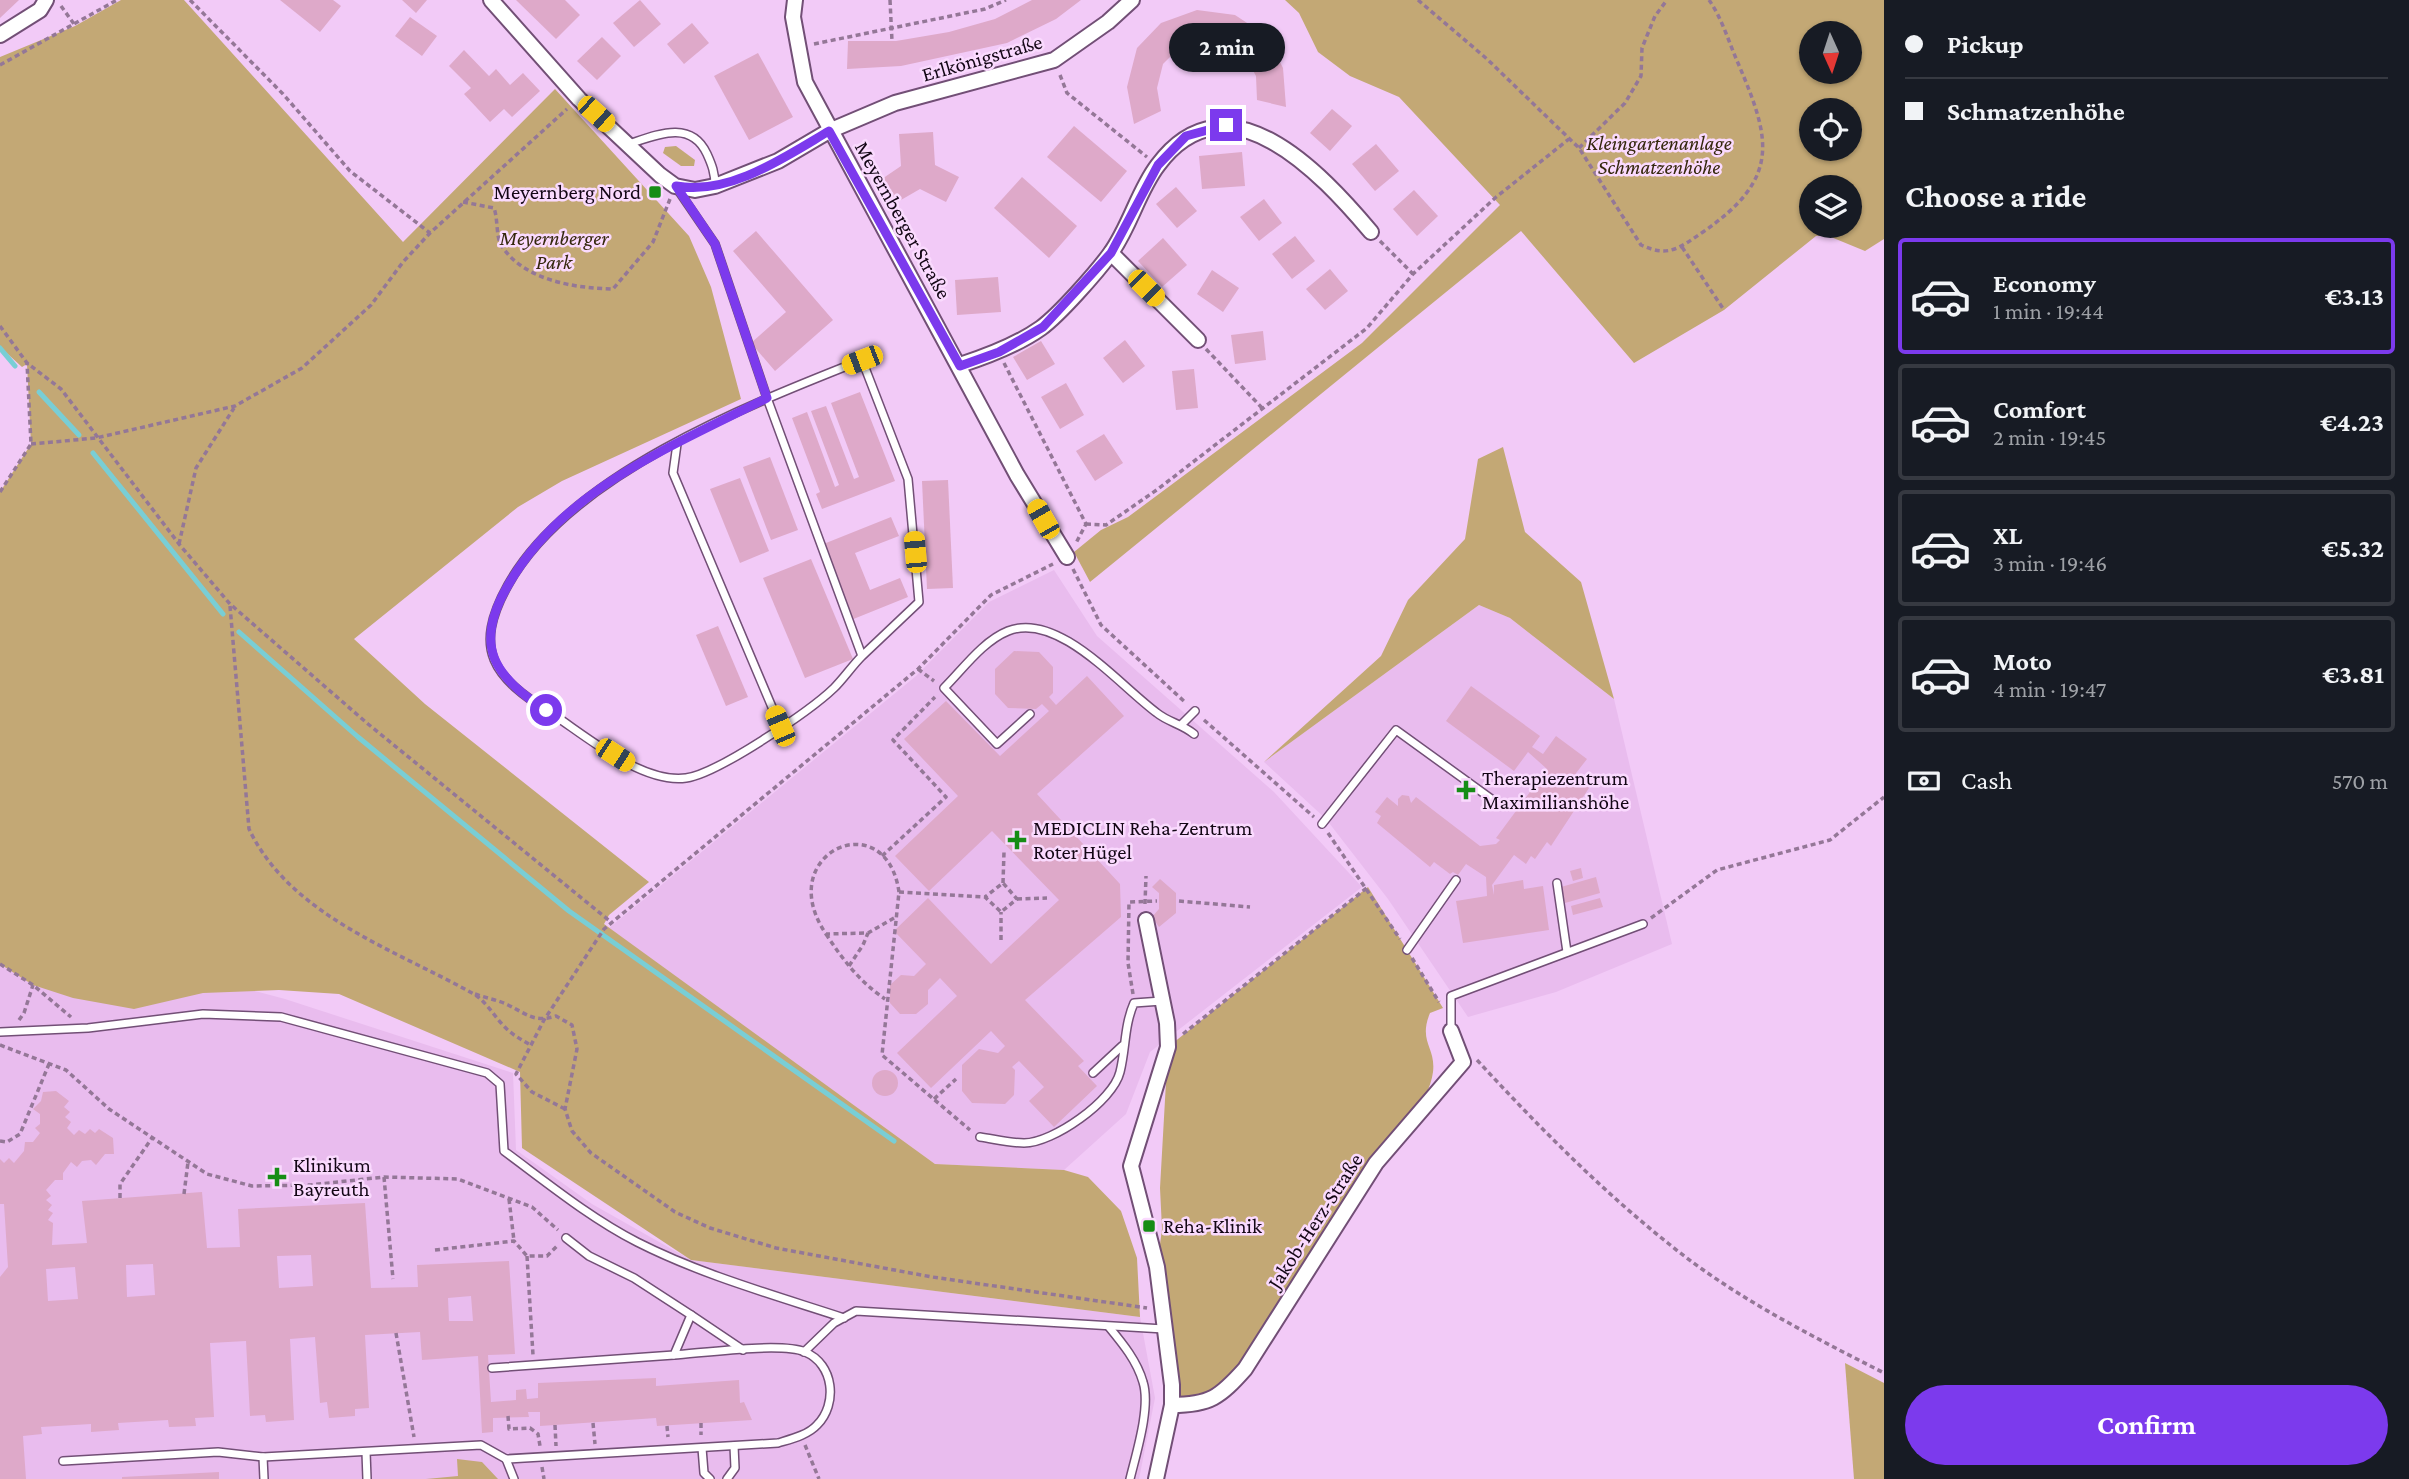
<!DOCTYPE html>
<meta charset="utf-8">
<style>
:root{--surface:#171b24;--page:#20242c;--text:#f1f3f6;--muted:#9ea1a6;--line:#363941;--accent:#7c3aed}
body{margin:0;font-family:"Crimson Pro",serif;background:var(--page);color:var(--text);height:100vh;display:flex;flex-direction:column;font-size:26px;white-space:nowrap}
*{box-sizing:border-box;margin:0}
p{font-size:23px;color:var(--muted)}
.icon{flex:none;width:38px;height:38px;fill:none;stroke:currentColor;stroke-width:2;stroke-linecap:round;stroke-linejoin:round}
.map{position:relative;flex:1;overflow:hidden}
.drawer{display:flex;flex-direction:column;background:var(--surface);width:525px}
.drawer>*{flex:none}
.banner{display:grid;align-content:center;height:154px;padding:0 21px;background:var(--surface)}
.needle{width:46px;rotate:177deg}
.tools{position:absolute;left:1799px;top:21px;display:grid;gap:14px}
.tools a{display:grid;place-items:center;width:63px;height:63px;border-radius:50%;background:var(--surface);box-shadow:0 2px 5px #0004;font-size:35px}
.end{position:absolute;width:32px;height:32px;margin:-16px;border:9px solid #7c3aed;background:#fff;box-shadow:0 0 0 4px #fff}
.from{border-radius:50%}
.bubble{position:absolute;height:49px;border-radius:24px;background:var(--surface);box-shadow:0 2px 5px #0004;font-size:23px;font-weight:700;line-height:49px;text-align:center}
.car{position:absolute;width:21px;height:42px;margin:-21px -10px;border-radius:9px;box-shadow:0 0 5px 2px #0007;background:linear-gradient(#f5c518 24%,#345 0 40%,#f5c518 0 76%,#345 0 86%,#f5c518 0)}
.banner b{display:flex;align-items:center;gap:24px;height:66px;font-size:26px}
.banner b+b{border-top:2px solid var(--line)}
.banner i{width:18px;height:18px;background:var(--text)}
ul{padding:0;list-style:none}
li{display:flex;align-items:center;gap:21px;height:116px;margin:0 14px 10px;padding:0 7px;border:4px solid var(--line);border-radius:7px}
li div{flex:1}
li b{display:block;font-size:26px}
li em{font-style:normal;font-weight:700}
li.selected{border-color:var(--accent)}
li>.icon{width:63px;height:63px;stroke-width:1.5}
h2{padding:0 21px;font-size:32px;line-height:84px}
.pay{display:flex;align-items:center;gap:18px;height:77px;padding:0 21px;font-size:26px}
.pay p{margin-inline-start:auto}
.action{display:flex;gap:14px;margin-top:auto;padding:14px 21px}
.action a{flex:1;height:80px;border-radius:42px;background:var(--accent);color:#fff;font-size:28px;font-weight:700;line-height:80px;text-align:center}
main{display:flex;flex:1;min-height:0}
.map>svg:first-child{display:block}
.built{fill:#e9bcee}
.green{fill:#c3a875;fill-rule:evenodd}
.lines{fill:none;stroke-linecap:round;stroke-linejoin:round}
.stream{stroke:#79ced5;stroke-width:5}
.building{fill:#dea9c9;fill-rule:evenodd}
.lane-casing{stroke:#724f76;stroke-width:10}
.street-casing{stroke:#724f76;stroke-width:18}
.path{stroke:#947797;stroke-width:3.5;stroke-dasharray:5 3.5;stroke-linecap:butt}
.lane{stroke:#fff;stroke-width:7}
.street{stroke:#fff;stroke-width:14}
.route{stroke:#7c3aed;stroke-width:9}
.poi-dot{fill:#168d15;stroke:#fadafe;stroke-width:2.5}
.labels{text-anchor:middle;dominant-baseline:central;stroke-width:5;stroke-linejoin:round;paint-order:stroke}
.street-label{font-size:21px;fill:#130615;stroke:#fadafe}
.park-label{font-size:21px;font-style:italic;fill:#34270c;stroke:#fadafe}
.poi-label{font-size:21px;fill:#130615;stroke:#fadafe;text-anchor:start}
</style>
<main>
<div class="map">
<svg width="1884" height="1479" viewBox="0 0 1884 1479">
<rect width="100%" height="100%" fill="#f2caf7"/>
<g class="built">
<path d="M1054,570L1097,636L1274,792L1362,887L1150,1052L1126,1114L1064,1170L935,1164L609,928L916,676L989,602Z"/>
<path d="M1479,605L1510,618L1614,699L1672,944L1556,992L1468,1017L1388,899L1326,819L1264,762Z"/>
<path d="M0,924L285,999L513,1073L516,1150L592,1204L691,1260L1140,1317L1155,1398L1139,1479H0Z"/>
</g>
<g class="green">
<path d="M121,0H184L403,242L555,89L689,236L711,287L741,399L562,481L518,507L354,639L425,704L649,882L609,915L604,924L935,1164L1064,1170L1088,1177L1121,1211L1137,1258L1140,1317L691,1260L522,1148L520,1072L339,994L279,990L203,993L134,1009L73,998L33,985L0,964V492L31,444L27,364L22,367L0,347V57L75,26Z"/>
<path d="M1285,0H1884V239L1865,251L1826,235L1816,236L1724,310L1634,363L1521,231L1090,582L1074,552L1101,530L1128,517L1362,343L1500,205L1399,97L1350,76L1318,52L1299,13ZM1811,33H1850V72H1811ZM1811,110H1850V149H1811ZM1811,187H1850V226H1811Z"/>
<path d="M676,146L695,160L694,166H681L663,153L665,147Z"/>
<path d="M1503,447L1525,532L1581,582L1614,699L1510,618L1479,605L1264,762L1381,656L1408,600L1465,539L1478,459Z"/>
<path d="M1368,887L1443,1008L1430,1013C1418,1042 1436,1047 1433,1072C1431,1088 1421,1104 1414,1118L1222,1395L1172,1405L1157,1267L1162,1229L1160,1188L1168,1047Z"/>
<path d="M1845,1363L1884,1383V1479H1854Z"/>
<path d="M457,1459L482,1462L498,1479H426L458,1476Z"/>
</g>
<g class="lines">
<g class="stream">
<path d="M0,348L15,366"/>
<path d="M39,392L79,435"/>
<path d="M93,453L223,614"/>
<path d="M239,632L358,737L569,911L894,1141"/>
</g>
</g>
<g class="building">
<path d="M0,0H19L0,18Z"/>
<path d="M280,0H333L341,6L320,32Z"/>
<path d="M402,0H427L416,13Z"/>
<path d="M516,0H565L580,15L556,39Z"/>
<path d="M640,0L661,24L634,47L613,23Z"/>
<path d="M1032,0H1081L1056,19L1007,43L901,66L847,69L848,41H896L949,32L995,19Z"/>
<path d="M1197,10L1235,15L1267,36L1283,68L1286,107L1257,100L1256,76L1244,54L1224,41L1198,38L1179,48L1163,64L1157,88L1161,111L1134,124L1127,87L1137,48L1161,23Z"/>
<path d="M410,17L437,36L422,56L395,36Z"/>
<path d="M692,23L709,43L684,64L667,44Z"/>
<path d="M602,37L621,56L597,80L577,61Z"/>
<path d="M464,50L489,76L496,69L510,85L523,73L540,91L512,117L504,109L490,122L464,94L471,88L449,66Z"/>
<path d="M758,53L793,117L749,140L714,76Z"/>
<path d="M1332,109L1352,126L1330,151L1310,133Z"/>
<path d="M1074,126L1127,171L1101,202L1047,157Z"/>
<path d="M933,132L935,165L959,177L946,202L920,189L894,204L879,181L901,166L899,134Z"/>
<path d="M1376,144L1399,171L1375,191L1352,164Z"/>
<path d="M1242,152L1245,186L1202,189L1199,156Z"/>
<path d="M1022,177L1077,226L1049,258L994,208Z"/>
<path d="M1176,187L1197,211L1177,228L1156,204Z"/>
<path d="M1414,190L1438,216L1417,236L1393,209Z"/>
<path d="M1264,199L1282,223L1259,241L1240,217Z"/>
<path d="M756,231L833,320L775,371L751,343L786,312L733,251Z"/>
<path d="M1295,236L1315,261L1292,279L1272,254Z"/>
<path d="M1163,238L1187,265L1162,287L1138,261Z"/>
<path d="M1330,269L1348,291L1325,310L1306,289Z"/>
<path d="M1212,270L1239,288L1223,312L1197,294Z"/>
<path d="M998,277L1001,312L957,315L955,280Z"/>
<path d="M1263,331L1266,360L1235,364L1231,335Z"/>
<path d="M1125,340L1145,366L1123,383L1103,358Z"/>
<path d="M1041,341L1055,364L1027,380L1013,357Z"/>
<path d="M1194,369L1198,408L1176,410L1172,371Z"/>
<path d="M1066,383L1084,415L1060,429L1041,397Z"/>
<path d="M860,392L895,481L822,509L816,494L820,492L792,418L807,412L835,487L839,485L811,411L826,406L854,479L859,477L831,403Z"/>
<path d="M1104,434L1123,463L1095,481L1076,451Z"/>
<path d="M770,457L798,530L771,540L743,467Z"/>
<path d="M740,478L769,551L740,563L710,489Z"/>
<path d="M948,480L953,588L927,589L922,481Z"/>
<path d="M891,517L899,536L855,553L870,590L900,578L908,597L851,620L821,545Z"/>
<path d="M811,559L853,659L805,678L763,578Z"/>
<path d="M718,626L748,697L726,706L696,635Z"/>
<path d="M1014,651L1039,652L1053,667V693L1049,697L1056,705L1087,676L1124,716L1037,794L1120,884L1121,917L1025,1000L1084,1061L1078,1066L1097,1086L1054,1127L1029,1101L1044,1087L1019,1061L1012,1067L1015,1070L1014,1095L1005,1104L972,1103L962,1091V1065L979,1049L998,1053L1005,1046L991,1031L931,1088L897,1053L957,996L940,978L928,990V1004L916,1014H900L890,1003V985L901,975L914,976L926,964L894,931L928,898L991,964L1059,900L992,831L929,891L895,856L958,796L904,739L946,701L1000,756L1049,711L1042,704L1036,709L1008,708L995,694V669Z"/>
<path d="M1471,686L1540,736L1532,747L1543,754L1556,736L1587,759L1573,777L1589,788L1551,846L1547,842L1535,859L1531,856L1526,864L1514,855L1492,885L1494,895V885L1523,880L1524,889L1543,886L1549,930L1463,943L1456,901L1487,896L1486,877L1466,864L1458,875L1453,872L1450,874L1434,862L1430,867L1377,823L1381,816L1375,812L1387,797L1398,806V799L1402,795L1409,796L1411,803L1416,797L1480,846L1496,844L1500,840L1496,838L1547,769L1528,752L1514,771L1446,721Z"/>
<path d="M1581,868L1583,878L1573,881L1570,871Z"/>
<path d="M1596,877L1600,893L1565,903L1561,887Z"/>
<path d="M1160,879L1176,893V913L1159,927L1152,917L1159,909V893L1152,887Z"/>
<path d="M1600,898L1603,907L1573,915L1571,906Z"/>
<circle cx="885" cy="1083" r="13"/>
<path d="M56,1091L69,1101L64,1107L70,1112L65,1117L71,1122L67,1128L74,1135L79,1130L85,1134L90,1129L95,1133L99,1129L113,1138L114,1154H105L96,1165L91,1160L82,1161L77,1167L71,1162L63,1173V1180H55L46,1190L51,1196L46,1200L52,1205L48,1210L53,1213L48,1220L53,1223L52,1245L87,1243L82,1201L202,1192L207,1248L240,1247L238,1209L365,1203L371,1288L418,1287L417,1265L509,1261L515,1354L488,1355L491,1402L516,1400V1390L526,1389L527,1399L538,1398V1383L656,1378V1386L739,1380L740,1403L744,1402L752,1420L657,1426L656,1418L540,1426V1412H528L529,1417L493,1418V1432L482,1433L478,1356L422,1360L420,1332L365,1335L369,1408L355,1409V1416L329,1418L327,1402L320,1403L315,1337L290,1339L294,1420L266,1422L265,1415L250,1416L246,1341L210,1343L214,1417L195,1418L196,1426L169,1427L168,1420L118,1423L119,1430L91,1432V1424L41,1427L42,1434L23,1436L26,1479H0V1277L8,1267L4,1204H0V1159L4,1163L9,1158L14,1163L24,1151L25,1142H33L40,1133L35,1128L40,1124V1114L33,1109L41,1101L43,1092ZM311,1255L313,1286L279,1288L277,1256ZM153,1264L155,1295L127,1297L126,1265ZM75,1267L78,1299L48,1301L46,1269ZM471,1296L473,1321H449L448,1298Z"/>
<path d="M219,1472V1479H122V1477Z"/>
</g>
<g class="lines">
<defs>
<g id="lane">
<path d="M629,144C656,135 691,119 707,154C712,165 715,173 715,186"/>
<path d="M676,187L715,244L767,398L862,656L919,602L908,479L862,360C748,405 569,475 508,585C472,650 493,677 551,713C586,736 642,784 686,778C717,774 810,711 834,688C844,678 852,666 862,656"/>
<path d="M677,444L673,473L780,726"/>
<path d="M1030,714L997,744L944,688C963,669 983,641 1008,631C1058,611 1119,685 1157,713C1168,722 1182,724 1194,734"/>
<path d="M1182,724L1195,711"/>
<path d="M1322,824L1396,730L1497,803"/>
<path d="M1557,883L1567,952"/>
<path d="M1407,950L1456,880"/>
<path d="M1451,1031V996L1643,924"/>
<path d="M0,1032L88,1028L203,1014L281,1017L487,1073L500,1084L504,1151C546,1182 590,1218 637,1242C702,1275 774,1295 844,1318"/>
<path d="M1093,1073L1122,1046"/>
<path d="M980,1137C994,1139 1009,1143 1024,1143C1053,1143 1113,1101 1120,1072C1126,1048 1124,1026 1134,1003L1162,1001"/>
<path d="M691,1315L743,1350"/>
<path d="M1109,1327C1123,1344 1137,1361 1143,1382C1151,1407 1136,1454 1130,1479"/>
<path d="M804,1352L834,1323L856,1311L1164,1329"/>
<path d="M492,1368L674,1355L691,1315L634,1278L589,1256L566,1238"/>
<path d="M702,1448L704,1473L710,1479"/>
<path d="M366,1452L367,1479"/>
<path d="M263,1457L481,1445L506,1459L514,1479"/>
<path d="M506,1459L778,1443C791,1439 808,1435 817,1425C838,1404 834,1364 805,1352C781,1342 703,1353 674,1355"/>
<path d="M63,1461L218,1452L263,1457L264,1479"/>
<path d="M727,1479L735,1468L734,1446"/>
</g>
<g id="street">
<path d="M491,0L579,99L660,175L675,186L695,190L715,186L778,161L829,131L895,103L1054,60L1108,22L1132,0"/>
<path d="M795,0L793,17L805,82L1017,475L1067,557"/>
<path d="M0,35L40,10L46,0"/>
<path d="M1111,253L1198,340"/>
<path d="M960,365C988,356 1017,345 1041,328C1060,314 1096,273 1110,254C1130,227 1138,191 1158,165C1228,72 1321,173 1371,232"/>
<path d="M1146,920L1167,1023L1168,1047L1131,1166L1157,1267L1172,1385V1405L1156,1479"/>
<path d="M1172,1405C1210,1405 1220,1397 1245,1369L1376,1163L1463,1062L1451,1031"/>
</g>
</defs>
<use href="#lane" class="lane-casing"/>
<use href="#street" class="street-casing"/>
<g class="path">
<path d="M190,0L283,94L350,171L430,233"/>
<path d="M890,0L892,41"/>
<path d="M1418,0L1487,59L1579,148L1641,245C1669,258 1679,248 1703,232C1781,178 1771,140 1738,63C1729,43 1722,18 1709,0"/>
<path d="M61,6L74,24"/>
<path d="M814,44L985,9L1006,0"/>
<path d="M0,65L117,0"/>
<path d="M1060,75L1067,93L1147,157"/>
<path d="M1579,148L1625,103L1641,76L1642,48L1655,16L1667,0"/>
<path d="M463,202L494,208C498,219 496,236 501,245C524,281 575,288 613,289L653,242L670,199"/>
<path d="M1380,241L1413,274"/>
<path d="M1682,247L1724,310"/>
<path d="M0,326L27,363L61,389L179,544L230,604L368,724L611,922"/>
<path d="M1206,349L1264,410"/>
<path d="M1004,363L1086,524L1076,543"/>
<path d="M31,444L96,438L235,406L302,368L371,305L403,262L430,233L567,109"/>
<path d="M0,492L31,444L27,363"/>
<path d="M1086,524L1106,525L1158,489L1367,328L1413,274L1495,198L1569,139"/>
<path d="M179,544L196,468L234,408"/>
<path d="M1073,569L1101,625L1186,703"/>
<path d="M230,606L249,829C290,915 393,949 472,993C487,1001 496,1020 509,1031C516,1037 524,1041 532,1046"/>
<path d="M918,669L934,681"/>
<path d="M1204,720L1314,817"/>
<path d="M1328,833L1400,939"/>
<path d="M882,856L946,797L893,740L935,697"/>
<path d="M1003,883L1004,852"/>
<path d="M899,892L985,897L1001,912L1017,899L1003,883L985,897"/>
<path d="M1017,899L1047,898"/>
<path d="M1179,901L1250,907"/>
<path d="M1145,904L1146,876"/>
<path d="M894,918L868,933L826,934C771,853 886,802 899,892L882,1055L970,1130"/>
<path d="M1651,918L1717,870L1830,840L1884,797"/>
<path d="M826,934C843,960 860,982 885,999"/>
<path d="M1001,940V912"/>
<path d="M1412,958L1439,1002"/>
<path d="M0,964L33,985L71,1017"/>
<path d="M849,966L863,945L868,933"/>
<path d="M475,994C486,998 498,1000 508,1005C527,1014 534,1023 556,1016L572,1025L577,1049L565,1109L572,1131L591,1153L675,1212L710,1228L776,1248L932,1277L1147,1308"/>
<path d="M1133,994L1128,963L1129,902L1157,901"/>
<path d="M19,1020L24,1013L33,985"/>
<path d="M1183,1034L1368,887"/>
<path d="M0,1045L66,1070L109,1109L207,1174L252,1186L310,1185L384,1177L458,1179L532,1207L558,1230"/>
<path d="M1477,1060C1537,1125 1600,1189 1669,1244C1734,1297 1810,1335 1884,1373"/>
<path d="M934,1099L956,1079"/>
<path d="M565,1109L532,1092L516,1074L544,1020L604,929L918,669L991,595L1053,564"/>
<path d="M0,1141L7,1142L20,1134L49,1064"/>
<path d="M384,1177L393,1279"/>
<path d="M184,1194L188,1162"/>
<path d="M120,1198V1184L152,1138"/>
<path d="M509,1199L514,1241"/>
<path d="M435,1250L514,1241L527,1256H547L558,1245"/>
<path d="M527,1256L533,1355"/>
<path d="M396,1333L414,1437"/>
<path d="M508,1416L509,1429L530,1428L538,1434L540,1446"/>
<path d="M593,1423L595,1444"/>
<path d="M701,1423V1435"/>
<path d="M555,1425L556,1446"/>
<path d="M667,1426L668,1437"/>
<path d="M805,1445L819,1479"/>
<path d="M542,1467L544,1479"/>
</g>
<use href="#lane" class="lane"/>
<use href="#street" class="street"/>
</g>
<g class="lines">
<path class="route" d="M546,710C494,677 474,646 506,589C560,490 671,447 767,398L715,244L676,186C729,196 785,157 829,131L960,366L999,352L1043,327L1111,253L1158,165L1186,136L1226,125"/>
</g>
<g class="poi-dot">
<rect x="648" y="185" width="14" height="14" rx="3.5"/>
<path d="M1462.5 779.5h7v7h7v7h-7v7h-7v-7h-7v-7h7z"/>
<path d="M1013.5 829.5h7v7h7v7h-7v7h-7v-7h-7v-7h7z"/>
<path d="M273.5 1166.5h7v7h7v7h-7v7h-7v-7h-7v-7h7z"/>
<rect x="1142" y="1219" width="14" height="14" rx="3.5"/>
</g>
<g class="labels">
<g class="street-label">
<text transform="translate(982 58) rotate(-16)">Erlkönigstraße</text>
<text transform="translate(903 220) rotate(61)">Meyernberger Straße</text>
<text transform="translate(1315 1221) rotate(-57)">Jakob-Herz-Straße</text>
</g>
<g class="park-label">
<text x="1659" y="143">Kleingartenanlage<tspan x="1659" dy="24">Schmatzenhöhe</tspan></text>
<text x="554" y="238">Meyernberger<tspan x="554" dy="24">Park</tspan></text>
</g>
<g class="poi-label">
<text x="641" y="192" text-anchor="end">Meyernberg Nord</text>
<text x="1482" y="778">Therapiezentrum<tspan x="1482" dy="24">Maximilianshöhe</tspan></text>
<text x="1033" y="828">MEDICLIN Reha-Zentrum<tspan x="1033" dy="24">Roter Hügel</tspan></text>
<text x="293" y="1165">Klinikum<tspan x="293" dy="24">Bayreuth</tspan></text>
<text x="1163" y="1226">Reha-Klinik</text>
</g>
</g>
</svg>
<div class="tools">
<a><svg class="needle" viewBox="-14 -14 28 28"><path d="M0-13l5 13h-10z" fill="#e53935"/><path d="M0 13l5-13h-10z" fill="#9ea1a6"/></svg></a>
<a><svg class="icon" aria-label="locate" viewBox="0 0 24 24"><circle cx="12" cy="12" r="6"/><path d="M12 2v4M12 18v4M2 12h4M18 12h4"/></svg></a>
<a><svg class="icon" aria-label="layers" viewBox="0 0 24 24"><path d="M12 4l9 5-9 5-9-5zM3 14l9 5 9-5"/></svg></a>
</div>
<i class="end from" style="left:546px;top:710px"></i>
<i class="end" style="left:1226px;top:125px"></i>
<div class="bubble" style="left:1169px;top:23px;width:116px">2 min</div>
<i class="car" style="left:596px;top:114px;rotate:132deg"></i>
<i class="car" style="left:1146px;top:288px;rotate:135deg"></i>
<i class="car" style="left:862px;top:360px;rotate:249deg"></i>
<i class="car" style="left:1043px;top:519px;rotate:330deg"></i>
<i class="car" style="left:915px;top:552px;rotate:355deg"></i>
<i class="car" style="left:780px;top:726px;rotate:337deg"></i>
<i class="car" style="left:615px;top:755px;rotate:123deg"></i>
</div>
<section class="drawer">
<div class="banner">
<b><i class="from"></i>Pickup</b>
<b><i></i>Schmatzenhöhe</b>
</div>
<h2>Choose a ride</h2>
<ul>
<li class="selected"><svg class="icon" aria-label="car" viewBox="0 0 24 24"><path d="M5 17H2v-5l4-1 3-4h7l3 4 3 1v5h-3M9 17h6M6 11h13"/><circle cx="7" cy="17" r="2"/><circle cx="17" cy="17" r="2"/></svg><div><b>Economy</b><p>1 min · 19:44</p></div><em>€3.13</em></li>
<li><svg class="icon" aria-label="car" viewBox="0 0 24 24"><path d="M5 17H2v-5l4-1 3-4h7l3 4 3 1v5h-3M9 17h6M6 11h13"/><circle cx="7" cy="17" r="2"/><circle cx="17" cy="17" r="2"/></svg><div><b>Comfort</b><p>2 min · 19:45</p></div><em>€4.23</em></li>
<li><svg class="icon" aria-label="car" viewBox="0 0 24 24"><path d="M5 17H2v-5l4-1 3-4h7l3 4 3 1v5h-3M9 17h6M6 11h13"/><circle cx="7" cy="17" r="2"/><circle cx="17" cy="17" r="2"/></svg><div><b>XL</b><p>3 min · 19:46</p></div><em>€5.32</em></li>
<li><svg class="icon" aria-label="car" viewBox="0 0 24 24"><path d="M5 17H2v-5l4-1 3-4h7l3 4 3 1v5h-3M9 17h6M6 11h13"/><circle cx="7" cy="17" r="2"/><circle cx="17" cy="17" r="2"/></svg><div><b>Moto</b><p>4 min · 19:47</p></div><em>€3.81</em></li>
</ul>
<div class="pay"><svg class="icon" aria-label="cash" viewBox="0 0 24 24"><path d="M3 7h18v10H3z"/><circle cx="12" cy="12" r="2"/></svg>Cash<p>570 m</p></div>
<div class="action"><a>Confirm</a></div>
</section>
</main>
